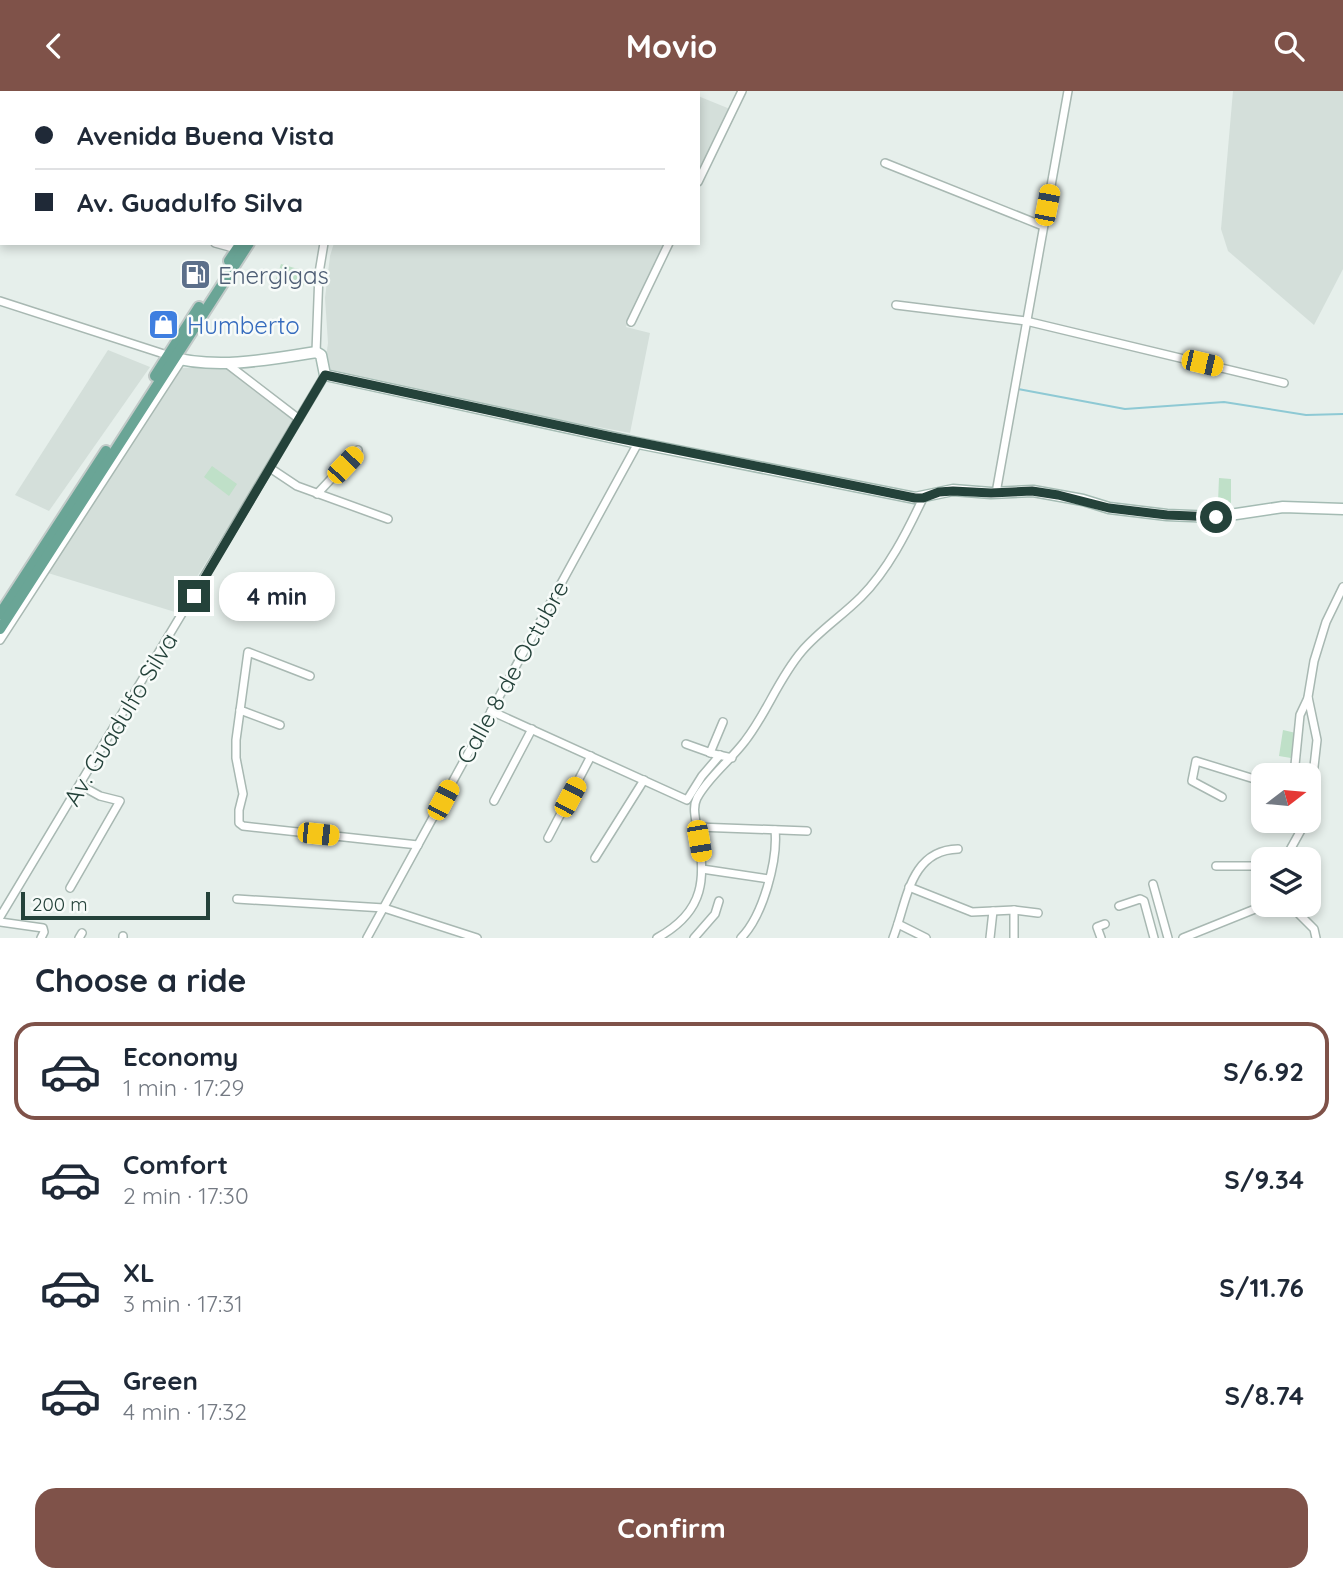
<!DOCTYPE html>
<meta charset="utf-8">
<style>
:root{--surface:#fff;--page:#f2f2f3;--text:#1f2937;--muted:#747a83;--line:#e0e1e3;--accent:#7f5249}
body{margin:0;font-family:Quicksand,sans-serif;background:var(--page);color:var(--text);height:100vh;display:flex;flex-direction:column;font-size:26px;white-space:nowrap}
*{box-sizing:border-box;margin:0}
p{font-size:23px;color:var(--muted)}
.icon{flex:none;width:38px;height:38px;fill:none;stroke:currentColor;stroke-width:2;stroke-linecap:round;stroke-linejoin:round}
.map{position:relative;height:847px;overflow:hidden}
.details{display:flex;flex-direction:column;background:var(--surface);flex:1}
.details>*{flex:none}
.guide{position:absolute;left:0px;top:0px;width:700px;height:154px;box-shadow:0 4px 10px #0003;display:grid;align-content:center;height:154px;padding:0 35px;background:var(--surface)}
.needle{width:46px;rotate:74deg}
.tools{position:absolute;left:1251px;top:672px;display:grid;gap:14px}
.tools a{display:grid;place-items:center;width:70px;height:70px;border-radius:14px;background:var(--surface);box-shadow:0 4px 10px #0003;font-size:35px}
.scale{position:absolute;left:21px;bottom:18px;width:189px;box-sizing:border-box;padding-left:7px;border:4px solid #24423a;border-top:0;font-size:19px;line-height:24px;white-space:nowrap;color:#24423a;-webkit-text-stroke:5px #f7fbf9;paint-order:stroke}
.end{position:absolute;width:32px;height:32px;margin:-16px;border:9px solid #24423a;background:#fff;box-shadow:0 0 0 4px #fff}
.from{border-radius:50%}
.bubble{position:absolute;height:49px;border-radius:21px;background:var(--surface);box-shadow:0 4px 10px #0003;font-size:23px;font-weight:700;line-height:49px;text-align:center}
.car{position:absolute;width:21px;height:42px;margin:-21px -10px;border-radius:9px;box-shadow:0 0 5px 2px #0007;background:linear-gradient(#f5c518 24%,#345 0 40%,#f5c518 0 76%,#345 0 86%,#f5c518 0)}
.guide b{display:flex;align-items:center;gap:24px;height:66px;font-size:26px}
.guide b+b{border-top:2px solid var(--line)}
.guide i{width:18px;height:18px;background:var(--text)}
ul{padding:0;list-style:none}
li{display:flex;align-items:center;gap:21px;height:98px;margin:0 14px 10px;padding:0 21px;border:4px solid transparent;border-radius:21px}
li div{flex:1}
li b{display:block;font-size:26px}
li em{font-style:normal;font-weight:700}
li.current{border-color:var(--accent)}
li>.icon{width:63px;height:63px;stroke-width:1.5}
h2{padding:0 35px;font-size:32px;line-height:84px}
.cta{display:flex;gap:14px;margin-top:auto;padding:14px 35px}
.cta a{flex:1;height:80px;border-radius:21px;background:var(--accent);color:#fff;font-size:28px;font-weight:700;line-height:80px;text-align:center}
header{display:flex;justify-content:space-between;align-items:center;height:91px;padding:0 35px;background:var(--accent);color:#fff;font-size:32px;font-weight:700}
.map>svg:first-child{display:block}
.built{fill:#d4dfda}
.green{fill:#bfe0c8}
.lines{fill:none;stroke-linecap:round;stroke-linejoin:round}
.stream{stroke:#8ec9d4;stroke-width:2}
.street-casing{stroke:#a8b8b2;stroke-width:10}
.secondary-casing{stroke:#a4bbb3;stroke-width:13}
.primary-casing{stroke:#c2cac8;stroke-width:14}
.street{stroke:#fff;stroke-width:7}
.secondary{stroke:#fff;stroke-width:10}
.primary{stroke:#6aa596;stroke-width:10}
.route{stroke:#24423a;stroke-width:9}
.labels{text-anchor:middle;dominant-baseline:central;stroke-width:5;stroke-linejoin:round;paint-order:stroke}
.service-label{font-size:24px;fill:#4e5e75;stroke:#f7fbf9;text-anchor:start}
.shop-label{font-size:24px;fill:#366cbe;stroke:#f7fbf9;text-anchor:start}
.street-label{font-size:24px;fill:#24423a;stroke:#f7fbf9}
</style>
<header><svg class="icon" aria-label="back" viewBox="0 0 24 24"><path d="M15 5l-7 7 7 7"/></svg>Movio<svg class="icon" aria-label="search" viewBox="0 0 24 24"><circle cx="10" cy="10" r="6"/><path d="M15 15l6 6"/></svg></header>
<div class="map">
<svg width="1343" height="847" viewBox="0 0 1343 847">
<rect width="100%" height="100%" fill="#e6efeb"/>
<g class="built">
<path d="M402,0H686L691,2H401Z"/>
<path d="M1233,0H1343V178L1314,234L1228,160L1221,138Z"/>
<path d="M698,5L730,18L698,81Z"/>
<path d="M334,152H664L626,236L650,242L630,342L392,297L329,280L325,273L328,252L325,207L330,165Z"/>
<path d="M108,259L150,276L49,420L15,404Z"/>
<path d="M236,275L298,324L175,521L48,482L182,277Z"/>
</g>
<g class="green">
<path d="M281,173L308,181L303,196L276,188Z"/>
<path d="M212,375L237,393L229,405L204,386Z"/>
<path d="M1219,387L1231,388V412L1218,411Z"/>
<path d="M1283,639L1296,642L1291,667L1279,665Z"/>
</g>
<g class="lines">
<path class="stream" d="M1018,298L1125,318L1224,311L1306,324L1343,323"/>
<defs>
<g id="street">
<path d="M0,2L2,3"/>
<path d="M394,2L395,0"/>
<path d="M885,72L1043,135"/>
<path d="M698,91L742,0"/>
<path d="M215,152L237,158"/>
<path d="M0,210L167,264"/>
<path d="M896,214L1026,230L1284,292"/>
<path d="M631,231L669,152"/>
<path d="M316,261L319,182L324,152"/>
<path d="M226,272L299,328"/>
<path d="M270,377L297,395L388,428"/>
<path d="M996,402L1068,0"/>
<path d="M317,403L358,359"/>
<path d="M0,549L181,270"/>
<path d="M310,585L248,561L236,649V667L243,703L239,719V732L243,735L418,754"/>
<path d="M240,619L280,634"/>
<path d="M491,620L687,709L702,685L720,664"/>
<path d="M686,653L714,663L732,667"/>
<path d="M710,662L723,631"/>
<path d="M1294,684L1300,624L1308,607"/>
<path d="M1222,706L1192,690L1196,670L1264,691"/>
<path d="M494,710L532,638"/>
<path d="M1309,720L1317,649L1308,606L1314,570L1326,531L1343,496"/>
<path d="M697,736L807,740"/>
<path d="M548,747L591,665"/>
<path d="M595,767L644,689"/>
<path d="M1285,768L1306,730"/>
<path d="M1216,775H1264"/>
<path d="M702,778L769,788"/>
<path d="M1153,793L1168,847"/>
<path d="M909,796L972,821L1014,819L1038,822"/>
<path d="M70,797L120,710L100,705L80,694"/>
<path d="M237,808L384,817L477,847"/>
<path d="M1290,814L1314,838L1316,847"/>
<path d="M1119,815L1140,808L1144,810L1154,847"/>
<path d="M0,826L325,284"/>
<path d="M0,831L43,837L44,841L41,847"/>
<path d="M898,833L926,847"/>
<path d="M79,847L82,842"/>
<path d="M123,847V845"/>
<path d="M367,847L638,352"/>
<path d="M657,847C706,820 706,787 697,738C696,728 692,717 697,707C709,685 730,670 745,650C767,622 778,588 802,560C819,540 842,525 861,506C888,479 907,441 923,407"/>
<path d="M694,847L715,823L719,810"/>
<path d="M741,847C763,825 778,769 775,739"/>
<path d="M893,847C907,812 909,759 958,758"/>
<path d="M990,847L993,820"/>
<path d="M1014,847V819"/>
<path d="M1101,847L1097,836L1105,833"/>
<path d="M1183,847L1265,814"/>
</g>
<path id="secondary" d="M167,265C214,279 268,269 316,261L321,264L325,284L638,352L915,407L953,399L991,402L1033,400L1083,409L1109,417L1167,424L1216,426L1283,416L1343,418"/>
<g id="primary">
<path d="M339,2L340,0"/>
<path d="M348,2L349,0"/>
<path d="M229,170L241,152"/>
<path d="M155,285L199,216"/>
<path d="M0,523L106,360"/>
<path d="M0,538L249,152"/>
</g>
</defs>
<use href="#street" class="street-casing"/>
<use href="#secondary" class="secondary-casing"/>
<use href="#primary" class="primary-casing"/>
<use href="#street" class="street"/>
<use href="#secondary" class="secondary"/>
<use href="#primary" class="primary"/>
</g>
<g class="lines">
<path class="route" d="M194,505L325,284L612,346L915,407H923L939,401L953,400L991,402L1032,400L1058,404L1109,417L1167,424L1216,426"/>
</g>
<defs>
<symbol id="fuel-square" viewBox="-11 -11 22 22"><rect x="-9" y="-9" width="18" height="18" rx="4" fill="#5c6f8a" stroke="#f7fbf9"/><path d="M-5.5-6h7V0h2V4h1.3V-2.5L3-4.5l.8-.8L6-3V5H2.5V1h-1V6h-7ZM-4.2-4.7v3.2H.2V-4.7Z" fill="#fff"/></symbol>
<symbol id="shop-square" viewBox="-11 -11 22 22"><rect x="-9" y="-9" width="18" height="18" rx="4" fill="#3f7fe0" stroke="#f7fbf9"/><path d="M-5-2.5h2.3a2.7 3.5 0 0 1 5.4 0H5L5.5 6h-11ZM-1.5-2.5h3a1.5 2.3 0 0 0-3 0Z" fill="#fff"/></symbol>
</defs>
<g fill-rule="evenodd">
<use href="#fuel-square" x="178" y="166" width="35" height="35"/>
<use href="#shop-square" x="146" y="216" width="35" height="35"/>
</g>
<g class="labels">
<g class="service-label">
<text x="218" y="184">Energigas</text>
</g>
<g class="shop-label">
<text x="187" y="234">Humberto</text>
</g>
<g class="street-label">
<text transform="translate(512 581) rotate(-61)">Calle 8 de Octubre</text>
<text transform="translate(120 628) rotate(-59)">Av. Guadulfo Silva</text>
</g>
</g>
</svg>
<div class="tools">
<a><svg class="needle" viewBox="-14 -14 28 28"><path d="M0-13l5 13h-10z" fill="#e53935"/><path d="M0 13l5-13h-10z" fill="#747a83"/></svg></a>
<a><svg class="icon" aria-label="layers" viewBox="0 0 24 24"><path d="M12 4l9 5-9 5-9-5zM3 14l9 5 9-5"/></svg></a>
</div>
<div class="scale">200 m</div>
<i class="end from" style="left:1216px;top:426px"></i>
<i class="end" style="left:194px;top:505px"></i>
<div class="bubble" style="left:219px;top:481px;width:116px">4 min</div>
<i class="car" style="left:1047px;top:114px;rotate:11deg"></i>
<i class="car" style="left:1202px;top:272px;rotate:103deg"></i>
<i class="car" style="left:345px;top:374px;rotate:43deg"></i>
<i class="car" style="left:570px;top:706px;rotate:28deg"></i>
<i class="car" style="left:443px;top:709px;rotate:28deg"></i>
<i class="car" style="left:318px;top:743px;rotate:96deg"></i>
<i class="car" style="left:699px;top:750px;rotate:170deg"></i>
<div class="guide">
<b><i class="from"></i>Avenida Buena Vista</b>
<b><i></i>Av. Guadulfo Silva</b>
</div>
</div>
<section class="details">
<h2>Choose a ride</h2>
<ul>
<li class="current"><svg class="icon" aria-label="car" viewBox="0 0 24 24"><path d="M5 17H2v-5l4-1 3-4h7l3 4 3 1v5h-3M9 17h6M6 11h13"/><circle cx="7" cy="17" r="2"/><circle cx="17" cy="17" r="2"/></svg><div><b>Economy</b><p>1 min · 17:29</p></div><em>S/6.92</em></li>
<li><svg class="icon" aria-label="car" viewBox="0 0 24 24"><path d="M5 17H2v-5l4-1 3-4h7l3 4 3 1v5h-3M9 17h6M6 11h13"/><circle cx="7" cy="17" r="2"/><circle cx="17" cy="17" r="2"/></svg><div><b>Comfort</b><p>2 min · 17:30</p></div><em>S/9.34</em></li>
<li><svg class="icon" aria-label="car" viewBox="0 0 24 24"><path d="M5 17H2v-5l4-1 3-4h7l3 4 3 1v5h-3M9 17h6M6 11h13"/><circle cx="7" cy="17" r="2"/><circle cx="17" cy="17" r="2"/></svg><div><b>XL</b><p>3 min · 17:31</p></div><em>S/11.76</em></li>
<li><svg class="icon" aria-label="car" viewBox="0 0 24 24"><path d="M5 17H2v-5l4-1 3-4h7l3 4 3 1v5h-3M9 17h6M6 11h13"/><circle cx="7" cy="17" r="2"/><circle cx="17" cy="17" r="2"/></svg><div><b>Green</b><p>4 min · 17:32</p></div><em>S/8.74</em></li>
</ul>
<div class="cta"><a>Confirm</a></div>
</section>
